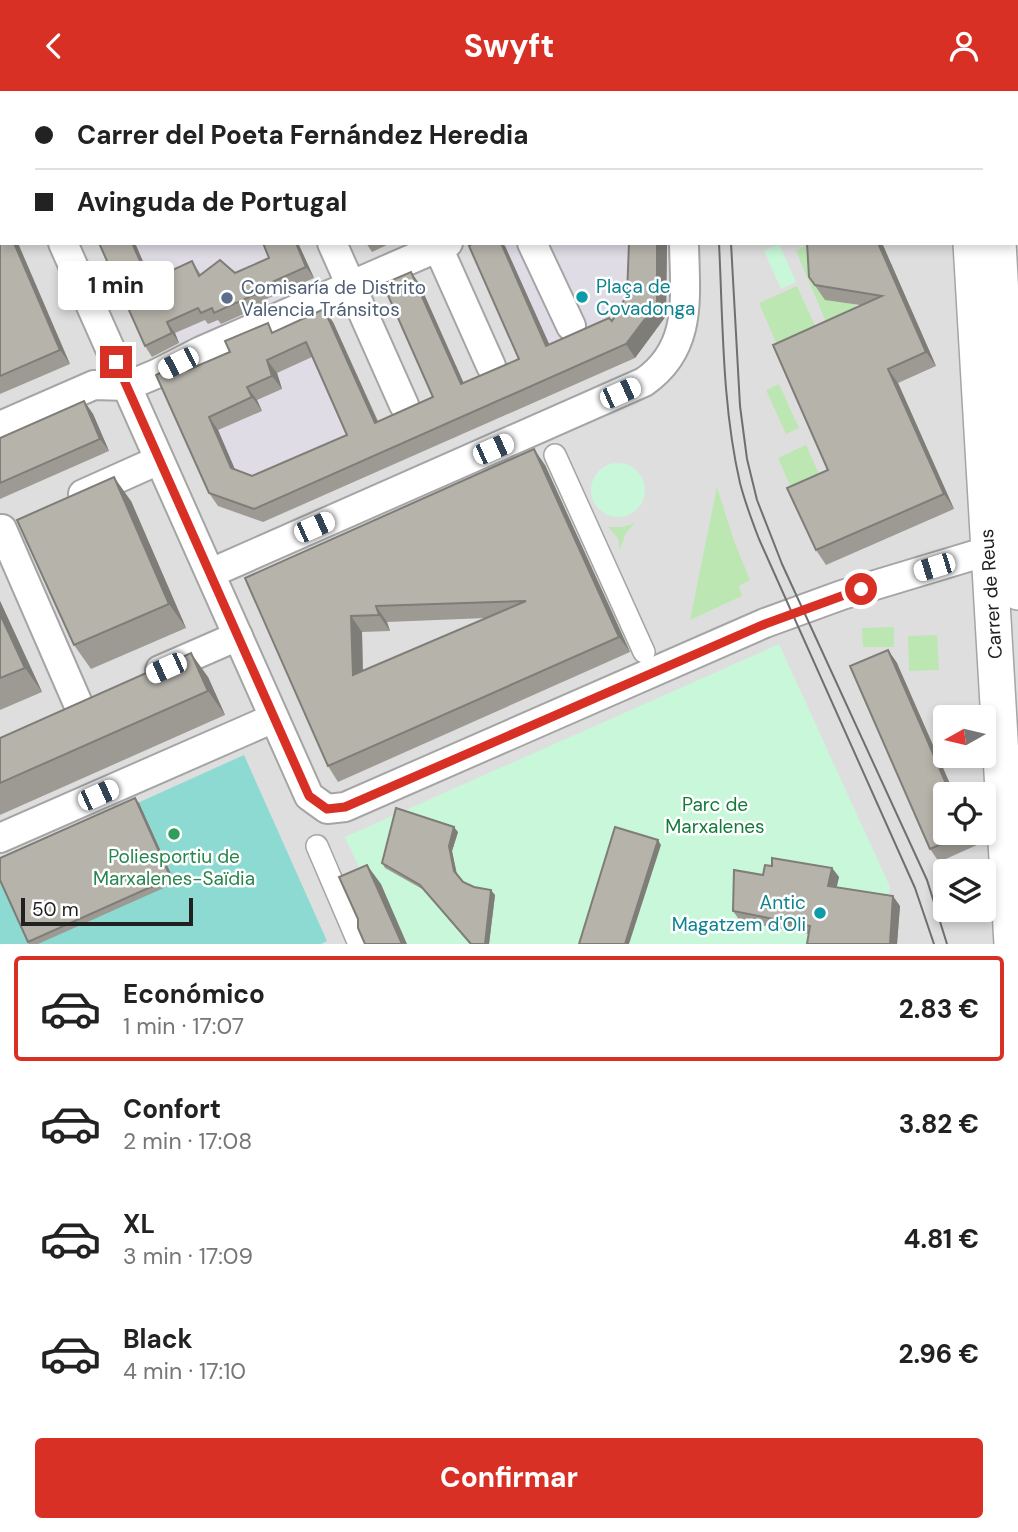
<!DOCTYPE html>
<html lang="es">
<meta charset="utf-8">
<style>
:root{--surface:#fff;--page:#f2f2f2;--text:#222;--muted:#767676;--line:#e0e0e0;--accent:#d93025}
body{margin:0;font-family:"DM Sans",sans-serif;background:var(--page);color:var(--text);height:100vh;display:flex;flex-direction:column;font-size:26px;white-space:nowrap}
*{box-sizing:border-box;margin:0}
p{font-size:23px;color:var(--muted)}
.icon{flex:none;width:38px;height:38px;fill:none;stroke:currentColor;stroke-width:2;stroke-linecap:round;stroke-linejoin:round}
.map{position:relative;height:853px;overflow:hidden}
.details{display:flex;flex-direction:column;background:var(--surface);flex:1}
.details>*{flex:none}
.banner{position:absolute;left:0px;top:0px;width:1018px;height:154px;box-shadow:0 4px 10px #0003;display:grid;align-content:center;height:154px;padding:0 35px;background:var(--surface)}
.needle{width:46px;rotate:262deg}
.tools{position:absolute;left:933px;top:614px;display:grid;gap:14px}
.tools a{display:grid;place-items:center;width:63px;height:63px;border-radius:7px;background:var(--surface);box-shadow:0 4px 10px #0003;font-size:35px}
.scale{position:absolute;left:21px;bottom:18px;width:172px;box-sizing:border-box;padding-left:7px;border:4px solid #212121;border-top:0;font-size:19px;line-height:24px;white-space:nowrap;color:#212121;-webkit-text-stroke:5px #fff;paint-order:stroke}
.end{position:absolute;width:32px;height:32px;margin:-16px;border:9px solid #d93025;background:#fff;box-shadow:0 0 0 4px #fff}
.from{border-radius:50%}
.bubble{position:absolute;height:49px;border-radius:7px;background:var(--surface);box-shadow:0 4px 10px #0003;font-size:23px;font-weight:700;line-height:49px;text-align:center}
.car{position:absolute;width:21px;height:42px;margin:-21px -10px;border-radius:9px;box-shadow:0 0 5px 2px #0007;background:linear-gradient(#fff 24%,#345 0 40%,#fff 0 76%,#345 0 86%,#fff 0)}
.banner b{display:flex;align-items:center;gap:24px;height:66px;font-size:26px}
.banner b+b{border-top:2px solid var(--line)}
.banner i{width:18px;height:18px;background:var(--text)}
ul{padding:12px 0 0;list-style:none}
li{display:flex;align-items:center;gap:21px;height:105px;margin:0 14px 10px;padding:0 21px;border:4px solid transparent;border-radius:7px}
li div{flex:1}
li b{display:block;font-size:26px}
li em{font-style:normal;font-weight:700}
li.current{border-color:var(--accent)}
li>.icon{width:63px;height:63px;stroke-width:1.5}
.cta{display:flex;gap:14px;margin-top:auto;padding:14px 35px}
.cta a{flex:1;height:80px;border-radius:7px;background:var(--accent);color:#fff;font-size:28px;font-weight:700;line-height:80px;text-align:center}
header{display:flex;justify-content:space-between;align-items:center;height:91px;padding:0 35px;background:var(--accent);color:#fff;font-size:32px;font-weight:700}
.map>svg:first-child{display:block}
.residential{fill:#dfdede;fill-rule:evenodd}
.grass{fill:#bce7b2}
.park{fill:#c9f7da}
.pitch{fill:#8cdad2}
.plaza{fill:#dfdce6;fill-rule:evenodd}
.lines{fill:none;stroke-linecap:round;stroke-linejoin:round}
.pedestrian-casing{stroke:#a5a5a5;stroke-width:24}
.minor-casing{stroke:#a5a5a5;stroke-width:32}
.tertiary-casing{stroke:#a5a5a5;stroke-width:38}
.secondary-casing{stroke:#4a730c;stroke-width:42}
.pedestrian{stroke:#fff;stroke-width:21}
.minor{stroke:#fff;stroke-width:28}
.tertiary{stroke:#fff;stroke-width:35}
.secondary{stroke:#e4f6c0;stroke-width:38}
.tram{stroke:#6f6f6f;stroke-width:2}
.wall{fill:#9d9a93;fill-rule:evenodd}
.shaded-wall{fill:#7f7d78}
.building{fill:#b6b3ab;stroke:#7f7d78;stroke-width:2;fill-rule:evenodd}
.route{stroke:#d93025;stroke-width:9}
.culture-dot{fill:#0f9aa8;stroke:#fff;stroke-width:2.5}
.service-dot{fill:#5c6f8a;stroke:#fff;stroke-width:2.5}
.leisure-dot{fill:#2e9e5b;stroke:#fff;stroke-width:2.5}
.labels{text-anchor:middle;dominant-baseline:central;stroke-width:5;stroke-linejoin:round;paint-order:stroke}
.culture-label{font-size:19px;fill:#0d838f;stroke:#fff;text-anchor:start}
.service-label{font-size:19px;fill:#4e5e75;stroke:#fff;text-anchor:start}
.street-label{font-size:19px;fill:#212121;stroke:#fff}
.park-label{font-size:19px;fill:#137a3a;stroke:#fff}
.leisure-label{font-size:19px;fill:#27864d;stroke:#fff}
</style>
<header><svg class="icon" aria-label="back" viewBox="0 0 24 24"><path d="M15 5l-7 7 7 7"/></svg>Swyft<svg class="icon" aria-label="person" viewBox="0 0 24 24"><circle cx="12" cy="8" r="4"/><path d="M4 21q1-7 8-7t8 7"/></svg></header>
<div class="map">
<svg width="1018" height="853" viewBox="0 0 1018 853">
<rect width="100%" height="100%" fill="#f0f0e8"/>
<path class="residential" d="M0,0H1018V853H0ZM2,2H1017V152H2ZM945,626H984V665H945ZM945,704H984V742H945ZM945,780H984V819H945Z"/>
<g class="grass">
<path d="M812,152H829L857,219L827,233L796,160Z"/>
<path d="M797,195L816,237L777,254L759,212Z"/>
<path d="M779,293L799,337L786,343L766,299Z"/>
<path d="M806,354L819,383L791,397L778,367Z"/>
<path d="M717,396L734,450L750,489L739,495L742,505L690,529Z"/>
<path d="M635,432L626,442L620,458L618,447L608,436H623Z"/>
<path d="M894,536V556H863L862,537Z"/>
<path d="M937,544L939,579L909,580L908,545Z"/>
</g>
<g class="park">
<path d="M779,153L796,191L781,198L764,160Z"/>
<circle cx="618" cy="399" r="27"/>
<path d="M779,553L890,796L887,813L900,815L897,853H407L369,798L345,746Z"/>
</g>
<path class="pitch" d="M244,664L327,850L321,853H0V774Z"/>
<g class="plaza">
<path d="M135,152H266L356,357L240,390L165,295L153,269L181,256ZM273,204L262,210L264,216L222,235L219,228L209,233L206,228ZM301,271L275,282L254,303L223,286Z"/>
<path d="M471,152H638L636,217L556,268L506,156L478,168Z"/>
</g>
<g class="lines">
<defs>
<g id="pedestrian">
<path d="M555,364L644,561"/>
<path d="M317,755L359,853"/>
</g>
<g id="minor">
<path d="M729,0L730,2"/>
<path d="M293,2L297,0"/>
<path d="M679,2V0"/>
<path d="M0,11L2,15"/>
<path d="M0,124H2"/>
<path d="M63,152L309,705L327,718L345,716L765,532L842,504L988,460"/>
<path d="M332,152L404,314"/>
<path d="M436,152L491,275"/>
<path d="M532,152L571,235"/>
<path d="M0,335L94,294L127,295L156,283L201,260L448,152"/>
<path d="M83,403L159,369"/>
<path d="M2,438L79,615"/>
<path d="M211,482L644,291C693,257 685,206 684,152"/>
<path d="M160,579L238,545"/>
<path d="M0,747L274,627"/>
</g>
<g id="tertiary">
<path d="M963,0V2"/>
<path d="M990,0V2"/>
<path d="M971,152L1012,853"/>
<path d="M998,152L1018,501"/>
</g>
<g id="secondary">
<path d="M612,0L616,2"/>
<path d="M1017,113H1018"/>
</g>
</defs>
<use href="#pedestrian" class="pedestrian-casing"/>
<use href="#minor" class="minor-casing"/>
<use href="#tertiary" class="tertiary-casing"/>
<use href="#secondary" class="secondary-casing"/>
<use href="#pedestrian" class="pedestrian"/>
<use href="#minor" class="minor"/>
<use href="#tertiary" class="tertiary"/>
<use href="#secondary" class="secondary"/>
<g class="tram">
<path d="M704,0L705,2"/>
<path d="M717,0V2"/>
<path d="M719,152C723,232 722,314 740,392C745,411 752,430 759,448L915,797L934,853"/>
<path d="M731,152L740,315L747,368L757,409L782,473L927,789L947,853"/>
</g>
</g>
<g class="wall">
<path d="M26,0H193L189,2H26Z"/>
<path d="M447,0H554L559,2H452Z"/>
<path d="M803,0H926V2H808Z"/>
<path d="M0,135L70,273L0,303Z"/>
<path d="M135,152L151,189L192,170L201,184L235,182L269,167L298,152L314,187L262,210L264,214L221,233L218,229L208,233L205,229L175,242L179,252L152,266L145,255Z"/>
<path d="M366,152H391L372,161Z"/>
<path d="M629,152H667L666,225L635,267L263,431L218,415L209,402L184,270L189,278L274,241L333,231L378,330L433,306L411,181L420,194L463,292L519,268L505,155L549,254L612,230L627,204ZM312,266L347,344L252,385L235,379L218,339L262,320L257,309L282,298L277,282Z"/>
<path d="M807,152H882L936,275L898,292L954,418L826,474L816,459L828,379L860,214L825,209L809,186Z"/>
<path d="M84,310L93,323L109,360L0,408V347Z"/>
<path d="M545,374L630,561L338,691L328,675L245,487ZM486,527L363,580L362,541L390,540L387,531Z"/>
<path d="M131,410L186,537L91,578L74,554Z"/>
<path d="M0,510L42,601L0,619Z"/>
<path d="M888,559L897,572L945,742H972L977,754L939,771L930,758Z"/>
<path d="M208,586L225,624L0,724V647Z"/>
<path d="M139,712L175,792L38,853H29L28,851Z"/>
<path d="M458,741L452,760L457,783L463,791L495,804L489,853H470L424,799L385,777L382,772Z"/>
<path d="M772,775L832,777L839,786L836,796L900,815L897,853H807L809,843L740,830L733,820Z"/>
</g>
<g class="shaded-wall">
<rect x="916" y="0" width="10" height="2"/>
<path d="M14,152H18L70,273L60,259Z"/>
<path d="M132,152H135L156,201L149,190Z"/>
<path d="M296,152H298L314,187L306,176Z"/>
<path d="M501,152H503L505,155L556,268L546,255Z"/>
<path d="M657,152H667L666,225L635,267L626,253Z"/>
<path d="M878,152H882L936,275L926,261Z"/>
<path d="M411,181L420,194L470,306L461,293Z"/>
<path d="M324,218L333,231L384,345L375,332Z"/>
<path d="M167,231L175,242L179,252L172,242Z"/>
<path d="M267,269L277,282L282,298L272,285Z"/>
<path d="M888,278L898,292L954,418L944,403Z"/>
<path d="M247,296L257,309L262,320L252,306Z"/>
<path d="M84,310L93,323L109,360L100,348Z"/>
<path d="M209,326L218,339L240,390L231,377Z"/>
<path d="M534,358L545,374L630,561L619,546Z"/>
<path d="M114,386L131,410L186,537L169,513Z"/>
<path d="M0,510L42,601L25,577L0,523Z"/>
<path d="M376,515L387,531L390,540L379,524Z"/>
<path d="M351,525L362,541L363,600L353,584Z"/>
<path d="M888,559L897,572L955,704H951Z"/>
<path d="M191,562L208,586L225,624L208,600Z"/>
<path d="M135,707L139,712L175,792L171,787Z"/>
<path d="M454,736L458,741L452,760L457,785L454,780L449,755Z"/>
<path d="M968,742H972L977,754Z"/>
<path d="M658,749L661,754L629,853H625Z"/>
<path d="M367,774L381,793L407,853H402Z"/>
<path d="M832,777L839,786L835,804L828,795Z"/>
<path d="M491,799L495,804L489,853H485Z"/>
<path d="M893,805L900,815L897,853H890Z"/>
</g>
<g class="building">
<path d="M26,0H122L118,2H26Z"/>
<path d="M323,0H397L393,2H319Z"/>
<path d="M401,0H434L435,2H401Z"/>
<path d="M468,0H554L559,2H473Z"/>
<path d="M835,0H916V2H840Z"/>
<path d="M1015,0H1018V29L1017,23V2H1015Z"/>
<path d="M0,135H2V152H14L60,259L0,285Z"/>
<path d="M99,152H132L149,190L192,170L199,185L220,169L235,182L269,167L263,152H296L306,176L254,199L256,203L214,222L212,217L201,222L198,217L167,231L172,242L145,255Z"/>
<path d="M474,152H501L546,255L609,227L612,230L627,204L629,152H657V212L626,253L254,418L209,402L156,284L184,270L188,279L230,261L225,250L268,232L272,242L324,218L375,332L433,306L383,193L411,181L461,293L519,268L469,155ZM306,251L347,344L252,385L231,377L209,326L252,306L247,296L272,285L267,269Z"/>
<path d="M807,152H878L926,261L888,278L944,403L816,459L787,397L828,379L773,254L882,205L815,194L809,186Z"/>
<path d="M84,310L100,348L0,392V347Z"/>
<path d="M534,358L619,546L328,675L245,487ZM526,510L353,584L351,525L379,524L376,515Z"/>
<path d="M114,386L169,513L74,554L17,429Z"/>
<path d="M0,523L25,577L0,587Z"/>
<path d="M888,559L951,704H945V742H967L930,758L850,575Z"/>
<path d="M191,562L208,600L0,692V647Z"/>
<path d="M135,707L171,787L28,851L0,789V767Z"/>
<path d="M396,717L454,736L449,755L454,780L463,791L474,796L491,799L485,853H471L420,794L382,772Z"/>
<path d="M615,736L658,749L625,853H579Z"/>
<path d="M772,767L832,777L828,795L893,805L890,853H807L810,835L733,820L734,779L763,784L765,774L772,775Z"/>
<path d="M367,774L402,853H365L358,837V828L339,786Z"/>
</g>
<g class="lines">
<path class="route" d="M116,271L309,705L327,718L345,716L765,533L861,498"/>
</g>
<g class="culture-dot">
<circle cx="582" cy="206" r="7"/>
<circle cx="820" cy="822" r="7"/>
</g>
<circle class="service-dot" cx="227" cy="207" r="7"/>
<circle class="leisure-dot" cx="174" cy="743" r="7"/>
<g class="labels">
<g class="culture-label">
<text x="596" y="195">Plaça de<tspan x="596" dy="22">Covadonga</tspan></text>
<text x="806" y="811" text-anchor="end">Antic<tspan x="806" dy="22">Magatzem d'Oli</tspan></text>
</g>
<g class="service-label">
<text x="241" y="196">Comisaría de Distrito<tspan x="241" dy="22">Valencia Tránsitos</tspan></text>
</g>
<g class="street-label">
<text transform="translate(991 503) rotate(-94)">Carrer de Reus</text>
</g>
<g class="park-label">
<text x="715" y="713">Parc de<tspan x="715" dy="22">Marxalenes</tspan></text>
</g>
<g class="leisure-label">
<text x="174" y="765">Poliesportiu de<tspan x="174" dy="22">Marxalenes-Saïdia</tspan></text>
</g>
</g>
</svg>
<div class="tools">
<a><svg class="needle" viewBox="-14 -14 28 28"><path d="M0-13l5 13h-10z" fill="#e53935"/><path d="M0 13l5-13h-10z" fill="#767676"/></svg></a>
<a><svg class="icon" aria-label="locate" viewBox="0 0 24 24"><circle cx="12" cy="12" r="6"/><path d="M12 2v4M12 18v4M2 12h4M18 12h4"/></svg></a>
<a><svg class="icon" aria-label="layers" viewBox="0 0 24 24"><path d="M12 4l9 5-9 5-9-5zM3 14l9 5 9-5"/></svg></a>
</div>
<div class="scale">50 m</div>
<i class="end from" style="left:861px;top:498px"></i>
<i class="end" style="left:116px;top:271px"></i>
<div class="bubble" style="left:58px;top:170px;width:116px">1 min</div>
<i class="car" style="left:178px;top:272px;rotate:243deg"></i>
<i class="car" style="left:620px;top:302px;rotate:66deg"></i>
<i class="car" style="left:493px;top:358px;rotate:66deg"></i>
<i class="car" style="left:314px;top:436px;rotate:66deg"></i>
<i class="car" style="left:934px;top:476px;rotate:253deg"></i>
<i class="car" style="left:166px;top:577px;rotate:246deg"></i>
<i class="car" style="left:98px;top:704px;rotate:66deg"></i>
<div class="banner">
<b><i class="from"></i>Carrer del Poeta Fernández Heredia</b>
<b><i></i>Avinguda de Portugal</b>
</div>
</div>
<section class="details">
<ul>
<li class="current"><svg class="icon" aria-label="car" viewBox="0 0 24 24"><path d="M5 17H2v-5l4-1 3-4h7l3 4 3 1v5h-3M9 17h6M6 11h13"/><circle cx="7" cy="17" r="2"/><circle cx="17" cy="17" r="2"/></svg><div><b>Económico</b><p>1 min · 17:07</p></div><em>2.83 €</em></li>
<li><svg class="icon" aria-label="car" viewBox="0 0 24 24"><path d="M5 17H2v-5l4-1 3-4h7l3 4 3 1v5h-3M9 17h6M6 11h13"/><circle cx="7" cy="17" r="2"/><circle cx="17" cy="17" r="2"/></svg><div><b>Confort</b><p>2 min · 17:08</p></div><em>3.82 €</em></li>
<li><svg class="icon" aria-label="car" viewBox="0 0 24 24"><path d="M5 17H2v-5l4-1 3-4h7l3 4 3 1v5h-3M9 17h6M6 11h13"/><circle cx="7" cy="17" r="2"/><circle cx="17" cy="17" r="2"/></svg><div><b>XL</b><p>3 min · 17:09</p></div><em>4.81 €</em></li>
<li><svg class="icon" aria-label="car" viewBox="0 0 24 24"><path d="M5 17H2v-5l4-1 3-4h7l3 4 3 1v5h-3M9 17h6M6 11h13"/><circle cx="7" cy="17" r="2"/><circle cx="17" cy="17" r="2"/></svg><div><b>Black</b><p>4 min · 17:10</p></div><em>2.96 €</em></li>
</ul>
<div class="cta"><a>Confirmar</a></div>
</section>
